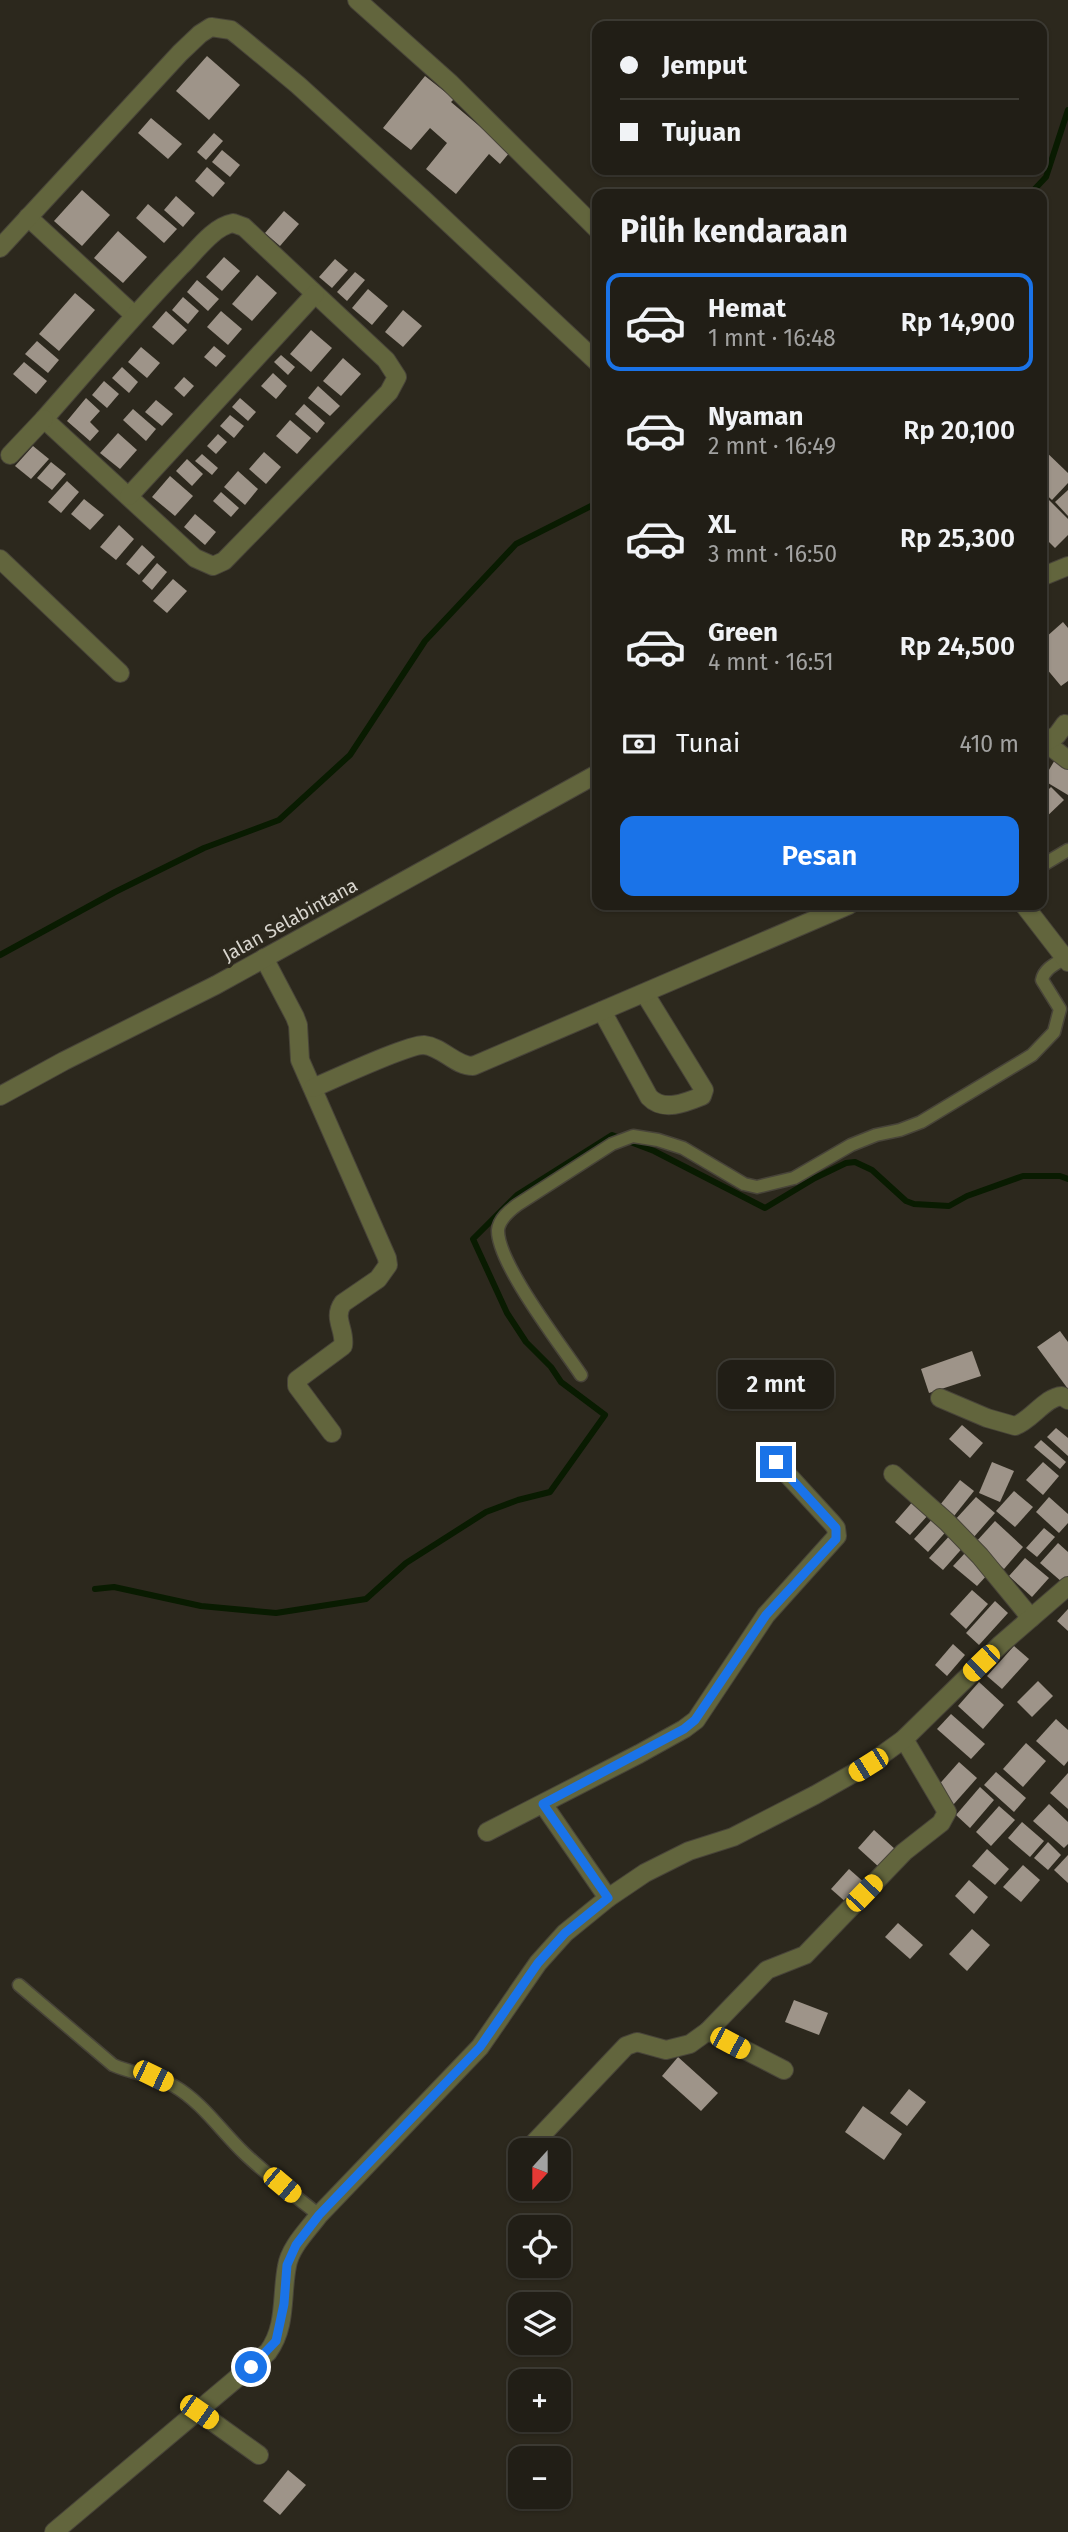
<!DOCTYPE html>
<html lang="id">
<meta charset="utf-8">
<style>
:root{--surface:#211e16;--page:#29271f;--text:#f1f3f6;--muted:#a2a2a1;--line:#3e3c35;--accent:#1a73e8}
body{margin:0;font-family:"Fira Sans",sans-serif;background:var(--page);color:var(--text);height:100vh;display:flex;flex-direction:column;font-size:26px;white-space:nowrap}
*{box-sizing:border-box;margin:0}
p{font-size:23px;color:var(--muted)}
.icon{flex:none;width:38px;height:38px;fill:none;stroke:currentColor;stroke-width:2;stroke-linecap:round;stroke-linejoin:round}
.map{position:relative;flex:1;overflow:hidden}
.details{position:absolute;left:592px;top:189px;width:455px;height:721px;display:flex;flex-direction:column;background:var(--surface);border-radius:14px;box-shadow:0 2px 5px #0004,0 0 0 2px var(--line)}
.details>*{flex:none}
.banner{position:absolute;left:592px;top:21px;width:455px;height:154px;border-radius:14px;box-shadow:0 2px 5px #0004,0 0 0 2px var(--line);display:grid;align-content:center;height:154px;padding:0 28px;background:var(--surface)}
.needle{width:46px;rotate:201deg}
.buttons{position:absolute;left:508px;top:2138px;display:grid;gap:14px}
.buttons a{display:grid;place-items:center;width:63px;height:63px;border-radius:14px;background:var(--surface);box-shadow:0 2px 5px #0004,0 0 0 2px var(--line);font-size:35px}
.end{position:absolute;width:32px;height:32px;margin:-16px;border:9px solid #1a73e8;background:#fff;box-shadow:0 0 0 4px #fff}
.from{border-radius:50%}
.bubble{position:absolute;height:49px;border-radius:14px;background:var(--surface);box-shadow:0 2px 5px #0004,0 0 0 2px var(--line);font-size:23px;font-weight:600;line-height:49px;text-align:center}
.car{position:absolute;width:21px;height:42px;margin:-21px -10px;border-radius:9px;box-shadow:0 0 5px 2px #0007;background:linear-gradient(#f5c518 24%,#345 0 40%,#f5c518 0 76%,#345 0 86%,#f5c518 0)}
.banner b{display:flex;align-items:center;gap:24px;height:66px;font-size:26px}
.banner b+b{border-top:2px solid var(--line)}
.banner i{width:18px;height:18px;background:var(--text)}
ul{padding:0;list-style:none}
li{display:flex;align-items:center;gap:21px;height:98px;margin:0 14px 10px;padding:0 14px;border:4px solid transparent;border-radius:14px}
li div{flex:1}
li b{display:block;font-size:26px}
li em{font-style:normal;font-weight:600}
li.active{border-color:var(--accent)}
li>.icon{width:63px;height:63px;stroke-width:1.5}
h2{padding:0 28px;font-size:32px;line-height:84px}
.pay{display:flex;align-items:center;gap:18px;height:77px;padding:0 28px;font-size:26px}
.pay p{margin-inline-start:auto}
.primary-button{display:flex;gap:14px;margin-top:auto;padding:14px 28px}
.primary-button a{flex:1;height:80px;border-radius:14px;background:var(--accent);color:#fff;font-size:28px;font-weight:600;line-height:80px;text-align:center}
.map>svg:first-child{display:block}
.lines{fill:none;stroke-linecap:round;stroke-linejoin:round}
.stream{stroke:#091b01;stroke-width:6}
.building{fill:#9e9489}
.service-casing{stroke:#484439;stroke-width:15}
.minor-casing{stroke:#484439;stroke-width:20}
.tertiary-casing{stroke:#484439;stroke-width:20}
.service{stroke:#62653d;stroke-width:12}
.minor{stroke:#62653d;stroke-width:18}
.tertiary{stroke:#62653d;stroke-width:18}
.route{stroke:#1a73e8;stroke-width:9}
.labels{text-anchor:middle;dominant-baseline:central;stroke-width:7;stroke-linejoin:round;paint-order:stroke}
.street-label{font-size:19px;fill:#d8d5ce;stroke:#2c281d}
</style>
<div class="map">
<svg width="1068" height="2532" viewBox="0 0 1068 2532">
<rect width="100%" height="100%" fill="#2c281d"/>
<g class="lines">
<g class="stream">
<path d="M1030,194L1046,177L1068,110"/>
<path d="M0,955L115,892L204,848L279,820L350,755L425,641L516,544L597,503"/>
<path d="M95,1589L114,1587L201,1606L276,1613L366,1599L406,1563L486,1512L518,1500L550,1492L605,1415L561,1382L551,1367L526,1342L507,1313L473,1239L517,1195L612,1135L654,1151L765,1208L815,1178L846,1163L855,1162L872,1170L906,1201L914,1204L949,1206L967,1196L1023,1176H1060L1068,1179"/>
</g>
</g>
<g class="building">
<path d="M207,56L240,85L209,120L176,91Z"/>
<path d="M425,76L454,99L451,102L510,152L500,164L489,154L456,194L426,169L447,143L430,128L411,150L383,128Z"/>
<path d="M151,118L182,144L168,159L138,133Z"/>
<path d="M214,133L223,141L206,160L197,152Z"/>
<path d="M222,150L240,165L230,177L212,162Z"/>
<path d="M207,167L225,183L213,197L195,181Z"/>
<path d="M82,190L110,215L82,246L54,221Z"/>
<path d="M176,196L195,213L183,227L164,210Z"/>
<path d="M148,204L177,229L164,243L136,218Z"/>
<path d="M284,211L299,224L280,246L265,233Z"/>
<path d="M118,231L147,257L123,283L94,258Z"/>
<path d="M224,257L240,271L222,291L206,277Z"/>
<path d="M335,259L348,270L332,288L319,277Z"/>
<path d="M355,272L365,280L347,301L337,292Z"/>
<path d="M257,275L277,293L252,321L232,304Z"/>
<path d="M197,280L219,299L208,311L187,292Z"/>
<path d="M368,289L388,306L372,325L352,308Z"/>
<path d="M75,293L95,310L59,351L39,334Z"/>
<path d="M183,297L199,311L188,324L172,310Z"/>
<path d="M403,310L422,326L403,347L385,332Z"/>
<path d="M166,311L187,330L173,345L152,327Z"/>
<path d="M221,311L242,329L228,345L207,327Z"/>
<path d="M311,330L332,348L311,372L290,354Z"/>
<path d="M37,341L59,360L48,373L25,354Z"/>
<path d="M214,346L226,356L216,367L204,357Z"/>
<path d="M141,347L160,363L147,378L128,362Z"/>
<path d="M281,355L295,367L288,375L274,362Z"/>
<path d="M343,358L361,374L341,396L323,381Z"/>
<path d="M24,362L47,381L36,394L13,374Z"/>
<path d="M122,367L138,382L129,393L112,378Z"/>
<path d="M273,373L287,386L276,399L261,386Z"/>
<path d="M184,377L194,386L184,397L174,388Z"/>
<path d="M104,381L119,394L107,408L92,395Z"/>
<path d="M318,386L340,406L330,416L308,398Z"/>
<path d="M86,398L100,411L90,422L99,431L90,441L67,421Z"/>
<path d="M240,398L256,412L248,421L232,407Z"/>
<path d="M156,400L173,414L162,426L145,412Z"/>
<path d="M304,404L325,423L317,433L295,414Z"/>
<path d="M133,409L156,429L146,441L123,420Z"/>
<path d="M230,415L244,426L234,438L220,426Z"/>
<path d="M290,420L311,438L297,454L276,436Z"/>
<path d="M118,433L137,450L120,469L100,453Z"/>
<path d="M218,434L227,442L216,454L207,446Z"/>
<path d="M33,446L49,459L31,479L15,466Z"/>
<path d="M1041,447L1068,473V483L1052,500L1041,490Z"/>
<path d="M264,452L281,467L266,484L249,469Z"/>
<path d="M202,454L218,468L212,475L195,461Z"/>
<path d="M187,459L203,474L192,486L176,471Z"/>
<path d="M51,462L66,474L52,490L37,478Z"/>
<path d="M238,471L258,489L245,505L224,487Z"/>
<path d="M170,476L193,496L175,516L152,497Z"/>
<path d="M67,481L79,492L61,513L48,502Z"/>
<path d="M1068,490V516L1055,502Z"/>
<path d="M221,492L239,508L231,517L213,501Z"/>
<path d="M1041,492L1068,519V535L1055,548L1041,534Z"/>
<path d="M84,499L104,515L90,530L71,514Z"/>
<path d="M195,514L216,532L205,545L184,527Z"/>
<path d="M119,525L134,539L116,560L100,547Z"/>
<path d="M142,545L155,557L139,575L126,564Z"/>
<path d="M157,563L167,572L152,590L142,581Z"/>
<path d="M173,579L187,591L167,613L153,601Z"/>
<path d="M1063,622L1068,628V681L1061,686L1041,662V646L1047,641L1045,638Z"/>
<path d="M1056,758L1068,766V795L1043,780Z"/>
<path d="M1051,787L1064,800L1041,822V797Z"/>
<path d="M1060,1331L1068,1342V1389L1037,1347Z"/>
<path d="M972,1351L981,1376L929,1393L921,1369Z"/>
<path d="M962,1425L983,1443L970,1458L949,1439Z"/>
<path d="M1056,1428L1068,1438V1456L1047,1437Z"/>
<path d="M1041,1440L1066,1462L1060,1469L1034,1447Z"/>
<path d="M992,1462L1014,1471L1000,1502L979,1493Z"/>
<path d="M1043,1462L1059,1476L1043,1495L1026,1480Z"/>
<path d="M960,1480L974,1491L954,1516L940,1505Z"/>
<path d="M1014,1491L1033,1507L1015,1527L996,1511Z"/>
<path d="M976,1497L995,1513L973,1538L954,1521Z"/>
<path d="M1049,1497L1068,1514V1523L1059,1533L1036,1512Z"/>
<path d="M915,1499L930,1513L910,1535L895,1522Z"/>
<path d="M936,1515L950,1527L928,1552L914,1539Z"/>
<path d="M995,1521L1023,1547L1004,1569L975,1543Z"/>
<path d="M1044,1528L1055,1537L1037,1557L1026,1548Z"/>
<path d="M953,1532L966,1544L943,1570L929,1558Z"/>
<path d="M1058,1543L1068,1552V1576L1062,1582L1040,1563Z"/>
<path d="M966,1552L989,1573L977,1586L953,1566Z"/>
<path d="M1025,1558L1049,1578L1032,1597L1009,1576Z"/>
<path d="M972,1590L988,1604L966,1629L950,1614Z"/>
<path d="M995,1601L1008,1613L979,1645L966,1633Z"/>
<path d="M1068,1609V1631L1057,1621Z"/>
<path d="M953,1644L965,1655L947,1676L935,1665Z"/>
<path d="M1014,1646L1029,1659L1002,1689L987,1676Z"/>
<path d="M1038,1681L1053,1696L1032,1717L1017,1702Z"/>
<path d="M979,1682L1004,1705L983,1729L958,1706Z"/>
<path d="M951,1714L985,1744L971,1759L937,1729Z"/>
<path d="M1056,1719L1068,1730V1761L1064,1766L1036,1741Z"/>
<path d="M1026,1743L1046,1761L1023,1787L1003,1769Z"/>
<path d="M959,1762L977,1778L953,1805L935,1789Z"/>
<path d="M996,1772L1026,1798L1014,1812L984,1785Z"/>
<path d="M1068,1773V1809L1050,1793Z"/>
<path d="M980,1787L994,1800L970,1828L956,1815Z"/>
<path d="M1049,1804L1068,1822V1844L1064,1848L1033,1821Z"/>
<path d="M999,1806L1015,1820L991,1846L976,1832Z"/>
<path d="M1022,1822L1044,1841L1030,1857L1008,1838Z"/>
<path d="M874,1830L896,1850L880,1868L858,1848Z"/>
<path d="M1048,1842L1061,1855L1048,1870L1034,1858Z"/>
<path d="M987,1849L1009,1869L995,1885L972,1866Z"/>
<path d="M1068,1855V1883L1054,1870Z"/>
<path d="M1023,1865L1040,1880L1021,1902L1003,1887Z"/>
<path d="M849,1869L866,1884L848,1904L831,1889Z"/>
<path d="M969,1880L988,1897L974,1914L955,1896Z"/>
<path d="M898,1923L923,1945L910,1959L885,1937Z"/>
<path d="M972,1929L990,1945L967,1971L949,1954Z"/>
<path d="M794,2000L828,2013L819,2035L785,2022Z"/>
<path d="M678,2057L718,2093L701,2111L662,2076Z"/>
<path d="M909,2089L926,2102L907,2126L890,2113Z"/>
<path d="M863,2106L902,2134L884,2160L845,2132Z"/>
<path d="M288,2470L306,2485L280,2515L263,2501Z"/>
</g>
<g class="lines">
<defs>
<g id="service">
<path d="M1041,866L1068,850"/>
<path d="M581,1375C561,1345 497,1263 498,1230C499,1219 509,1211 517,1205L612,1144L633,1136L658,1140L683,1148L744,1184L757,1187L794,1178L851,1145L876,1135L900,1130L921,1122L1032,1055L1054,1032L1060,1009L1042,980C1044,969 1055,964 1065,958"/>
<path d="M19,1985L113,2065C133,2074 155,2075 174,2086C202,2102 221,2131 244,2153C267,2175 294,2195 319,2215"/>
</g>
<g id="minor">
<path d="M357,0L450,83L597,229"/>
<path d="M28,217L134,315"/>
<path d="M233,223L244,227L386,360L397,377L389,392L224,561L213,566L195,558L44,419C89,368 133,316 180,267C195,253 212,227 233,223Z"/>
<path d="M0,248L180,53L200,34L211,27L231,30L240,37L298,85L423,199L597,362"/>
<path d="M10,455L44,419"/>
<path d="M129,496L315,294"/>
<path d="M0,559L120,673"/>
<path d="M1046,743L1068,760"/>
<path d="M1041,745L1057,735L1065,724"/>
<path d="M1024,905L1068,962"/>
<path d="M264,958L295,1017L298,1025L300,1060L387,1258L388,1265L378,1279L343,1303C332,1318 346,1330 343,1346L297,1380V1386L332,1433"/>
<path d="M602,1011L649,1097C663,1112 685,1103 702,1096L704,1090L645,994"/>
<path d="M313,1088C332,1080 409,1044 424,1045C443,1047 455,1066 473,1066L849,905"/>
<path d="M940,1398L987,1418L1015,1426C1032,1420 1045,1397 1062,1396L1068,1400"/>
<path d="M893,1474L947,1522L980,1556L1031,1618"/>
<path d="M543,1804L608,1898"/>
<path d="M487,1832L639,1754L684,1729L696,1720L766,1615L837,1536L836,1528L832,1523L776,1462"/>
<path d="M708,2031L784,2070"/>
<path d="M535,2142L626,2046L637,2042L666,2050L690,2044L708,2031L767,1970L805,1955L904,1852L941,1823L947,1812L904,1739"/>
<path d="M199,2412L259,2455"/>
<path d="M54,2532L268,2352C287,2326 281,2296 287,2266C290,2247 308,2230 319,2215L480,2047L538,1963L565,1933L608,1898L645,1873L689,1851L733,1837L815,1795L868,1765L904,1739L1001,1644L1068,1586"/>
</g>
<g id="tertiary">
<path d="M1041,577L1068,566"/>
<path d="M0,1096L64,1061L216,985L597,774"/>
</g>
</defs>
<use href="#service" class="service-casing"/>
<use href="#minor" class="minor-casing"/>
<use href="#tertiary" class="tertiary-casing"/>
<use href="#service" class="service"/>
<use href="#minor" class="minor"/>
<use href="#tertiary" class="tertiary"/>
</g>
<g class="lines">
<path class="route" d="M251,2367L276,2341L284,2304L287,2265L296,2245L319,2215L480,2047L538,1963L565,1933L608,1898L543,1804L684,1729L695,1720L766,1615L836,1539V1528L776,1462"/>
</g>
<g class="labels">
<g class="street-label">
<text transform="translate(290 920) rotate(-29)">Jalan Selabintana</text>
</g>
</g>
</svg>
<div class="buttons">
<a><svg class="needle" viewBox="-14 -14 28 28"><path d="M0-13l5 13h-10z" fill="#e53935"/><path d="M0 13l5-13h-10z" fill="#a2a2a1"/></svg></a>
<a><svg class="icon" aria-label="locate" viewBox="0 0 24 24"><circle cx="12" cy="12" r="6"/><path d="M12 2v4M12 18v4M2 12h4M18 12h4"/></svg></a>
<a><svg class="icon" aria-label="layers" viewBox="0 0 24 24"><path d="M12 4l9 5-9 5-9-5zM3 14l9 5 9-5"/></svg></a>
<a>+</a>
<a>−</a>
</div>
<i class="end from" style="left:251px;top:2367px"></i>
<i class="end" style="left:776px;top:1462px"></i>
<div class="bubble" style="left:718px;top:1360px;width:116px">2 mnt</div>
<i class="car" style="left:981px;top:1663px;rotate:226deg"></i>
<i class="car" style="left:868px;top:1765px;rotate:238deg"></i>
<i class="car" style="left:864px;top:1893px;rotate:44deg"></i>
<i class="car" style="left:730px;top:2043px;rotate:118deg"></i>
<i class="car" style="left:153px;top:2076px;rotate:116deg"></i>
<i class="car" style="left:282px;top:2185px;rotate:130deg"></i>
<i class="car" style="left:199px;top:2412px;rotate:125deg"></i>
<div class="banner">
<b><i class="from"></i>Jemput</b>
<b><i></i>Tujuan</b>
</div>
<section class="details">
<h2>Pilih kendaraan</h2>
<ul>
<li class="active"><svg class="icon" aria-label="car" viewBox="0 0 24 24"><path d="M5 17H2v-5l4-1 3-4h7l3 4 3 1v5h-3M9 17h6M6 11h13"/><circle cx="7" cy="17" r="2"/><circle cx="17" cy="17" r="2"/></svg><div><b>Hemat</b><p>1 mnt · 16:48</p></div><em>Rp 14,900</em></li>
<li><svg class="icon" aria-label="car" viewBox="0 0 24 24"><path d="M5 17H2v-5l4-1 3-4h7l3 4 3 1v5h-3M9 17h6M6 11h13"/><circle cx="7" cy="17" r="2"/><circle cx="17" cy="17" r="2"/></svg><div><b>Nyaman</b><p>2 mnt · 16:49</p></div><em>Rp 20,100</em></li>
<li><svg class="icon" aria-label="car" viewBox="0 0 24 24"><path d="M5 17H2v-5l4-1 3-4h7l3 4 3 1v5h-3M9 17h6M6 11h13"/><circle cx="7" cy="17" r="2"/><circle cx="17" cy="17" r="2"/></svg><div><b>XL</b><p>3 mnt · 16:50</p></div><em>Rp 25,300</em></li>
<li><svg class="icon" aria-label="car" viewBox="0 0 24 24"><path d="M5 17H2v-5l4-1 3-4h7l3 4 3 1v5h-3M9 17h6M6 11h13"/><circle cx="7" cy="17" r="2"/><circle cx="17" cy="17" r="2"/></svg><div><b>Green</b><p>4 mnt · 16:51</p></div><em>Rp 24,500</em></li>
</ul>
<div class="pay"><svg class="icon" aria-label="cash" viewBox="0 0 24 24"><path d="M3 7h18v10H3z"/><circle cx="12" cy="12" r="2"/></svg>Tunai<p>410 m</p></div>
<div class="primary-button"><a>Pesan</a></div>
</section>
</div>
